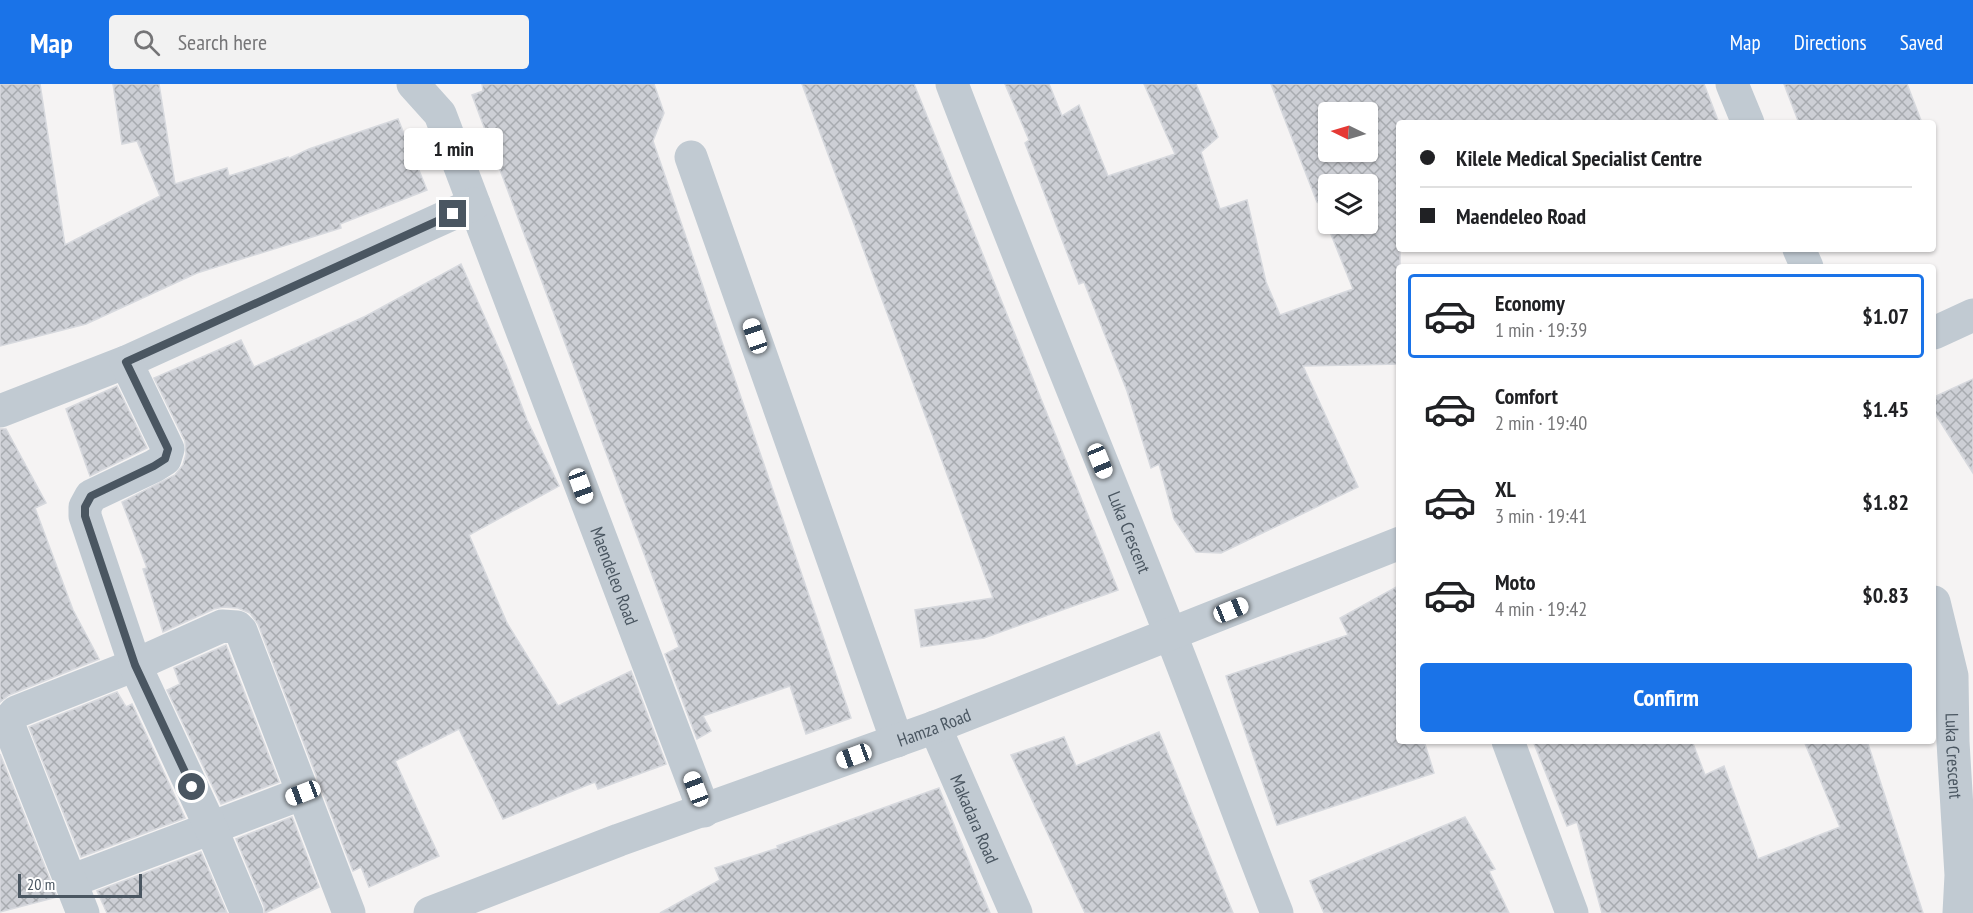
<!DOCTYPE html>
<meta charset="utf-8">
<style>
:root{--surface:#fff;--page:#f2f2f2;--text:#202124;--muted:#757577;--line:#e0e0e0;--accent:#1a73e8}
body{margin:0;font-family:"PT Sans Narrow",sans-serif;background:var(--page);color:var(--text);height:100vh;display:flex;flex-direction:column;font-size:22px;white-space:nowrap}
*{box-sizing:border-box;margin:0}
p{font-size:20px;color:var(--muted)}
.icon{flex:none;width:33px;height:33px;fill:none;stroke:currentColor;stroke-width:2;stroke-linecap:round;stroke-linejoin:round}
.map{position:relative;flex:1;overflow:hidden}
.sheet{position:absolute;left:1396px;top:180px;width:540px;height:480px;display:flex;flex-direction:column;background:var(--surface);border-radius:6px;box-shadow:0 2px 4px #0004}
.sheet>*{flex:none}
.hud{position:absolute;left:1396px;top:36px;width:540px;height:132px;border-radius:6px;box-shadow:0 2px 4px #0004;display:grid;align-content:center;height:132px;padding:0 24px;background:var(--surface)}
.needle{width:39px;rotate:275deg}
.controls{position:absolute;left:1318px;top:18px;display:grid;gap:12px}
.controls a{display:grid;place-items:center;width:60px;height:60px;border-radius:6px;background:var(--surface);box-shadow:0 2px 4px #0004;font-size:30px}
.scale{position:absolute;left:18px;bottom:15px;width:124px;box-sizing:border-box;padding-left:6px;border:3px solid #4a5661;border-top:0;font-size:16px;line-height:21px;white-space:nowrap;color:#4a5661;-webkit-text-stroke:4px #fff;paint-order:stroke}
.end{position:absolute;width:27px;height:27px;margin:-14px;border:8px solid #4a5661;background:#fff;box-shadow:0 0 0 3px #fff}
.from{border-radius:50%}
.bubble{position:absolute;height:42px;border-radius:6px;background:var(--surface);box-shadow:0 2px 4px #0004;font-size:20px;font-weight:800;line-height:42px;text-align:center}
.car{position:absolute;width:18px;height:36px;margin:-18px -9px;border-radius:8px;box-shadow:0 0 4px 2px #0007;background:linear-gradient(#fff 24%,#345 0 40%,#fff 0 76%,#345 0 86%,#fff 0)}
.hud b{display:flex;align-items:center;gap:21px;height:57px;font-size:22px}
.hud b+b{border-top:2px solid var(--line)}
.hud i{width:15px;height:15px;background:var(--text)}
ul{padding:10px 0 0;list-style:none}
li{display:flex;align-items:center;gap:18px;height:84px;margin:0 12px 9px;padding:0 12px;border:3px solid transparent;border-radius:6px}
li div{flex:1}
li b{display:block;font-size:22px}
li em{font-style:normal;font-weight:800}
li.selected{border-color:var(--accent)}
li>.icon{width:54px;height:54px;stroke-width:1.5}
.cta{display:flex;gap:12px;margin-top:auto;padding:12px 24px}
.cta a{flex:1;height:69px;border-radius:6px;background:var(--accent);color:#fff;font-size:24px;font-weight:800;line-height:69px;text-align:center}
header{display:flex;align-items:center;gap:36px;box-sizing:border-box;height:84px;padding:0 30px;background:var(--accent);color:#fff}
header strong{font-size:28px}
nav{display:flex;gap:33px;margin-inline-start:auto;font-size:21px}
.search{width:420px;height:54px;background:var(--page);display:flex;align-items:center;gap:15px;box-sizing:border-box;padding:0 21px;border-radius:6px;color:var(--muted);font-size:22px}
.map>svg:first-child{display:block}
.building{fill:url(#building-cross-hatch);stroke:#d7d9de;stroke-width:1.5;fill-rule:evenodd}
.lines{fill:none;stroke-linecap:round;stroke-linejoin:round}
.minor{stroke:#c1cad2;stroke-width:33}
.route{stroke:#4a5661;stroke-width:8}
.labels{text-anchor:middle;dominant-baseline:central;stroke-width:4.5;stroke-linejoin:round;paint-order:stroke}
.street-label{font-size:18px;fill:#4a5661;stroke:#fff}
</style>
<header>
<strong>Map</strong>
<div class="search"><svg class="icon" aria-label="search" viewBox="0 0 24 24"><circle cx="10" cy="10" r="6"/><path d="M15 15l6 6"/></svg>Search here</div>
<nav><a>Map</a><a>Directions</a><a>Saved</a></nav>
</header>
<div class="map">
<svg width="1973" height="829" viewBox="0 0 1973 829">
<defs>
<pattern id="building-cross-hatch" width="8" height="8" patternUnits="userSpaceOnUse" patternTransform="scale(1.5)"><rect width="8" height="8" fill="#cdcfd5"/><path d="M0 0l8 8M0 8l8-8" fill="none" stroke="#a8abb0"/></pattern>
</defs>
<rect width="100%" height="100%" fill="#f5f3f3"/>
<g class="building">
<path d="M0,0H40L65,161L160,112L137,57L122,60L113,0H159L175,100L227,84L229,92L288,73V75L309,65L398,35L427,106L340,140L341,144L197,189L86,240L0,262Z"/>
<path d="M482,0H654L664,29L653,57L851,634L806,650L790,602L703,632L711,647L697,655L665,570L679,563L472,11L483,7Z"/>
<path d="M802,0H914L1118,506L984,554L921,563L915,526L993,514Z"/>
<path d="M1005,0H1049L1062,32L1079,21L1108,92L1175,70L1144,0H1196L1218,53L1201,68L1220,125L1247,116L1266,198L1280,231L1353,205L1318,118H1317L1271,0H1704L1719,39H1400V280L1303,282L1358,403L1221,469L1196,468L1174,435L1159,380L1151,384L1127,307L1084,198L1079,200L1025,59L1029,56ZM1329,28H1368V68H1329ZM1329,100H1368V140H1329Z"/>
<path d="M1784,0H1907L1922,39H1799Z"/>
<path d="M461,180L506,281L527,336L559,402L469,451L507,539L558,622L631,587L666,680L598,705L595,698L503,735L459,645L395,677L439,772L369,803L361,783L353,787L258,540L250,529L238,524L223,523L214,525L163,548L143,485L147,484L122,418L175,391L183,381L186,370L185,357L154,294L241,256L254,283L366,232Z"/>
<path d="M1973,295V389L1934,328V313Z"/>
<path d="M117,302L147,364L90,392L66,325Z"/>
<path d="M0,345H6L46,419L35,424L73,526L99,575L9,611L0,618Z"/>
<path d="M1400,501V657H1424L1434,689L1277,741L1226,592L1348,551L1340,534Z"/>
<path d="M226,561L279,698L221,720L167,606L180,600L174,584Z"/>
<path d="M117,608L126,623L132,620L185,734L81,773L29,643Z"/>
<path d="M1159,648L1233,829H1085L1011,671L1064,653L1076,682Z"/>
<path d="M1533,657H1692L1705,691L1724,682L1758,775L1840,743L1804,657H1867L1923,829H1602L1577,738L1567,742Z"/>
<path d="M0,670L57,813L0,828Z"/>
<path d="M939,704L990,829H660L720,796L715,784L778,764L777,762Z"/>
<path d="M292,733L319,803L265,829L264,822L236,755Z"/>
<path d="M1465,733L1495,785L1489,787L1509,829H1324L1310,797Z"/>
<path d="M201,768L227,829H107L97,807Z"/>
</g>
<g class="lines">
<g class="minor">
<path id="s1" d="M413,0L440,30L704,727"/>
<path id="s2" d="M952,0C1022,184 1098,366 1170,549C1207,642 1240,736 1277,829"/>
<path d="M1732,0L1748,39"/>
<path d="M691,73L897,657"/>
<path d="M1799,165L1807,183"/>
<path d="M1934,249L1973,231"/>
<path d="M0,327L126,278L474,120"/>
<path id="s3" d="M1934,518L1952,592L1953,658L1961,791L1959,829"/>
<path id="s4" d="M935,643L1016,829"/>
<path d="M1508,657L1572,829"/>
<path d="M71,797L303,709"/>
<path d="M83,829L9,642L10,635L16,628L135,581L85,432V423L91,412L154,382L165,375L168,365L126,278"/>
<path d="M247,829L211,744L135,581L222,542L237,543L241,547L349,829"/>
<path id="s5" d="M430,829L619,756L935,643L1400,459"/>
</g>
</g>
<g class="lines">
<path class="route" d="M192,703L135,581L85,432V423L91,412L154,382L165,375L168,365L126,278L453,130"/>
</g>
<g class="labels">
<g class="street-label">
<text stroke="none"><textPath href="#s2" startOffset="482">Luka Crescent</textPath></text>
<text stroke="none"><textPath href="#s1" startOffset="534">Maendeleo Road</textPath></text>
<text stroke="none"><textPath href="#s5" startOffset="537">Hamza Road</textPath></text>
<text stroke="none"><textPath href="#s3" startOffset="156">Luka Crescent</textPath></text>
<text stroke="none"><textPath href="#s4" startOffset="100">Makadara Road</textPath></text>
</g>
</g>
</svg>
<div class="controls">
<a><svg class="needle" viewBox="-14 -14 28 28"><path d="M0-13l5 13h-10z" fill="#e53935"/><path d="M0 13l5-13h-10z" fill="#757577"/></svg></a>
<a><svg class="icon" aria-label="layers" viewBox="0 0 24 24"><path d="M12 4l9 5-9 5-9-5zM3 14l9 5 9-5"/></svg></a>
</div>
<div class="scale">20 m</div>
<i class="end from" style="left:192px;top:703px"></i>
<i class="end" style="left:453px;top:130px"></i>
<div class="bubble" style="left:404px;top:44px;width:99px">1 min</div>
<i class="car" style="left:755px;top:252px;rotate:341deg"></i>
<i class="car" style="left:1100px;top:377px;rotate:158deg"></i>
<i class="car" style="left:581px;top:402px;rotate:160deg"></i>
<i class="car" style="left:1231px;top:526px;rotate:68deg"></i>
<i class="car" style="left:854px;top:672px;rotate:250deg"></i>
<i class="car" style="left:696px;top:705px;rotate:339deg"></i>
<i class="car" style="left:303px;top:709px;rotate:249deg"></i>
<div class="hud">
<b><i class="from"></i>Kilele Medical Specialist Centre</b>
<b><i></i>Maendeleo Road</b>
</div>
<section class="sheet">
<ul>
<li class="selected"><svg class="icon" aria-label="car" viewBox="0 0 24 24"><path d="M5 17H2v-5l4-1 3-4h7l3 4 3 1v5h-3M9 17h6M6 11h13"/><circle cx="7" cy="17" r="2"/><circle cx="17" cy="17" r="2"/></svg><div><b>Economy</b><p>1 min · 19:39</p></div><em>$1.07</em></li>
<li><svg class="icon" aria-label="car" viewBox="0 0 24 24"><path d="M5 17H2v-5l4-1 3-4h7l3 4 3 1v5h-3M9 17h6M6 11h13"/><circle cx="7" cy="17" r="2"/><circle cx="17" cy="17" r="2"/></svg><div><b>Comfort</b><p>2 min · 19:40</p></div><em>$1.45</em></li>
<li><svg class="icon" aria-label="car" viewBox="0 0 24 24"><path d="M5 17H2v-5l4-1 3-4h7l3 4 3 1v5h-3M9 17h6M6 11h13"/><circle cx="7" cy="17" r="2"/><circle cx="17" cy="17" r="2"/></svg><div><b>XL</b><p>3 min · 19:41</p></div><em>$1.82</em></li>
<li><svg class="icon" aria-label="car" viewBox="0 0 24 24"><path d="M5 17H2v-5l4-1 3-4h7l3 4 3 1v5h-3M9 17h6M6 11h13"/><circle cx="7" cy="17" r="2"/><circle cx="17" cy="17" r="2"/></svg><div><b>Moto</b><p>4 min · 19:42</p></div><em>$0.83</em></li>
</ul>
<div class="cta"><a>Confirm</a></div>
</section>
</div>
